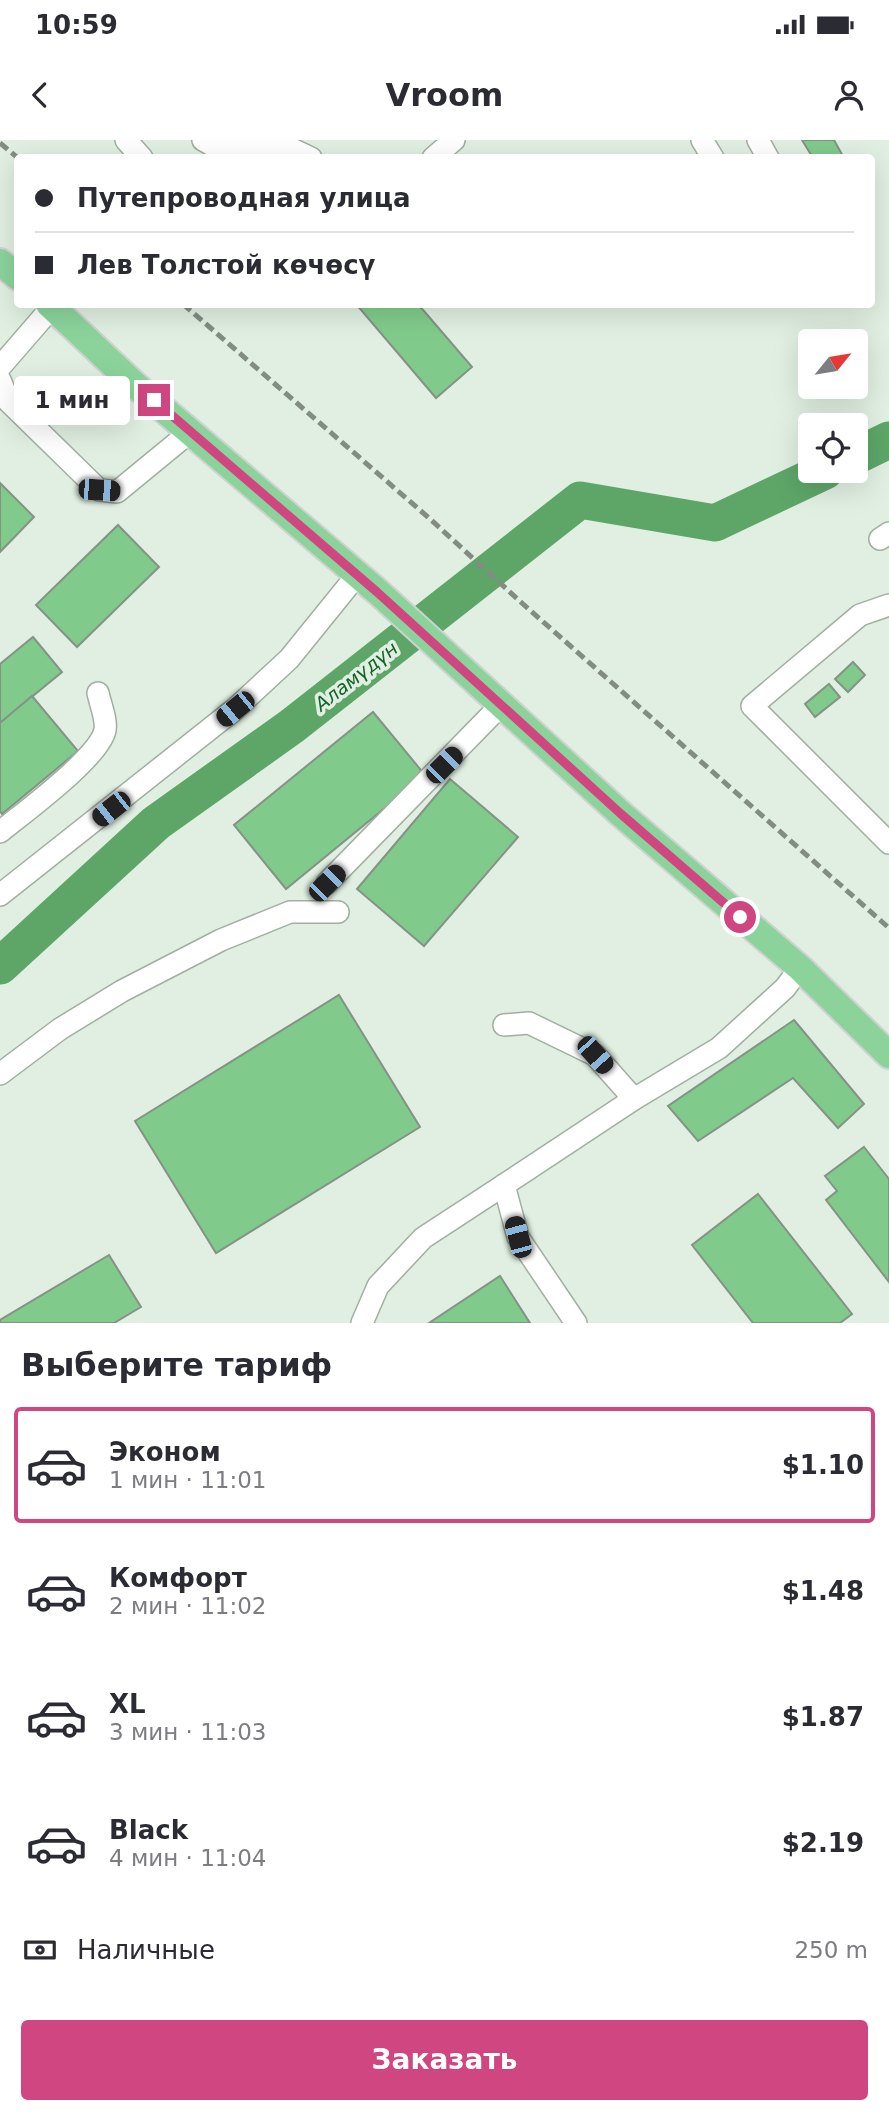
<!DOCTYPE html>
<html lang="ru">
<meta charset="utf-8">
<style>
:root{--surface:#fff;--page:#f7f7f7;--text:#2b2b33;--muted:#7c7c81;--line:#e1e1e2;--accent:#cf4680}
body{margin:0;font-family:"DejaVu Sans",sans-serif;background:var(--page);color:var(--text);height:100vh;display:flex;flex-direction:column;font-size:26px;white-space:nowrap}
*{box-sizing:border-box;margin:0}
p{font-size:23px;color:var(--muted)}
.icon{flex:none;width:38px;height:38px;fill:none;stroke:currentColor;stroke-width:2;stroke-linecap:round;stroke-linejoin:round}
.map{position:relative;height:1183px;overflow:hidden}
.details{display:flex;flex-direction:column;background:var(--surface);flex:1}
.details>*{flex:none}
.top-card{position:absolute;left:14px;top:14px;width:861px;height:154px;border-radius:7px;box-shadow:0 7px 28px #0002;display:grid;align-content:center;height:154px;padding:0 21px;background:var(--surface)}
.needle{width:46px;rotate:60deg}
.controls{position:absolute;left:798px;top:189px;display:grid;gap:14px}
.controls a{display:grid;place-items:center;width:70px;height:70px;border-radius:7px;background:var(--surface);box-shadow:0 7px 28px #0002;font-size:35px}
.end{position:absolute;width:32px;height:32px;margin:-16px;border:9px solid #cf4680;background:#fff;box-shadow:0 0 0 4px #fff}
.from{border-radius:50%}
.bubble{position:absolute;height:49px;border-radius:7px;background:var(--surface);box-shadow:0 7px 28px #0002;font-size:23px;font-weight:700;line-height:49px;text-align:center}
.car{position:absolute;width:21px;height:42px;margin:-21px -10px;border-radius:9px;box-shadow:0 0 5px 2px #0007;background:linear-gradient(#222 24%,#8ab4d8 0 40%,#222 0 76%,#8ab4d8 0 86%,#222 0)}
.top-card b{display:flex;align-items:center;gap:24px;height:66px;font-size:26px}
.top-card b+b{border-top:2px solid var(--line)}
.top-card i{width:18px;height:18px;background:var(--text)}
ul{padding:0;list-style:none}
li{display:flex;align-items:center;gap:21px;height:116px;margin:0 14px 10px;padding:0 7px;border:4px solid transparent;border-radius:7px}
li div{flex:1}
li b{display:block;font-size:26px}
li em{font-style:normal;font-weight:700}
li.current{border-color:var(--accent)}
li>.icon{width:63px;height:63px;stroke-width:1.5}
h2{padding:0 21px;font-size:32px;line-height:84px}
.pay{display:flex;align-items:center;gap:18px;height:77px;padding:0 21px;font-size:26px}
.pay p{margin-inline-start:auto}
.button{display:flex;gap:14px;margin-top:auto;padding:14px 21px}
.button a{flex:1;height:80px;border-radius:7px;background:var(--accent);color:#fff;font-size:28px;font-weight:700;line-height:80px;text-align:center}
.status{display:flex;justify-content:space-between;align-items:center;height:49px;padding:0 35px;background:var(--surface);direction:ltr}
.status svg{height:19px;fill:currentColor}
header{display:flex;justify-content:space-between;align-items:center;height:91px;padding:0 21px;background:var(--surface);font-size:32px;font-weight:700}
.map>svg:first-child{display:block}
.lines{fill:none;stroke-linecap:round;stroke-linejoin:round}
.river{stroke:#5da668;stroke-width:37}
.building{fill:#80cb8b;stroke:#849386;stroke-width:2}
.minor-casing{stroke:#a0afa1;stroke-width:24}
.major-casing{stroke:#d0d1d0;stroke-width:30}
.minor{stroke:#fff;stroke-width:21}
.major{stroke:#8bd39b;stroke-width:26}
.rail{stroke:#828c83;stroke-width:5;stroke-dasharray:10 5;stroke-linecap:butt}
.route{stroke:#cf4680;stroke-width:9}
.labels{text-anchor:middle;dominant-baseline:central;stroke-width:7;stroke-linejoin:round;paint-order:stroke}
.water-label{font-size:19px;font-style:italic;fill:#146329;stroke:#e0efe1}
</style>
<div class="status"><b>10:59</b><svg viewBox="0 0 49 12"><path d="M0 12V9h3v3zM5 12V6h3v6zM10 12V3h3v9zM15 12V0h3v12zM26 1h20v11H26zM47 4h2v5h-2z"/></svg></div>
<header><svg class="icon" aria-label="back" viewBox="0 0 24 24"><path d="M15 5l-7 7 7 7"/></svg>Vroom<svg class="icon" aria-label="person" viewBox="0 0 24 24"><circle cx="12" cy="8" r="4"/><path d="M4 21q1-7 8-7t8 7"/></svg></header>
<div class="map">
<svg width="889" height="1183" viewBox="0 0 889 1183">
<rect width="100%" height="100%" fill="#e0efe1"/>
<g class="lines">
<g class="river">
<path d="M856,316L889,300"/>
<path d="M0,826L156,683L292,586L580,360L715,383L825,331"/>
</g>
</g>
<g class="building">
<path d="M802,0H834L844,18H813Z"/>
<path d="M356,164H418L472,227L436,258Z"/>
<path d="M0,343L34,377L0,412Z"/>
<path d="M118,385L159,427L77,507L36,465Z"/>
<path d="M33,497L62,532L0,583V524Z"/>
<path d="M853,522L865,535L848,552L835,539Z"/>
<path d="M829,544L840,557L815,577L805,564Z"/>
<path d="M32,556L78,611L2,674L0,671V583Z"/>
<path d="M373,572L425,635L286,749L234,685Z"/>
<path d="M450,639L518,697L424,806L357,749Z"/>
<path d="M339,855L420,987L216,1113L135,981Z"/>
<path d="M794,880L864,964L838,988L793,938L698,1001L668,966Z"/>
<path d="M864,1007L889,1039V1142L826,1060L837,1051L825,1036Z"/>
<path d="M758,1054L852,1174L840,1183H753L692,1105Z"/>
<path d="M109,1115L141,1167L114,1183H0V1180Z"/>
<path d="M500,1136L530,1183H429Z"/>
</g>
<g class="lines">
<defs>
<g id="minor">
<path d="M126,0L142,18"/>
<path d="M203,0L217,8L249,10L279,3L311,18"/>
<path d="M702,0L713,18"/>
<path d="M758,0L768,18"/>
<path d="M433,18L454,0"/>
<path d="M0,227L52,167"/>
<path d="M0,240L9,262L99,350L117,352L190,292"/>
<path d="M880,399L889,393"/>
<path d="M889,465L860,475L752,566L889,703"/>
<path d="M0,692C23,673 100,617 105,590C107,580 100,563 98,553"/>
<path d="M327,743L502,564"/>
<path d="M0,755L235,569L289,519L357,435"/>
<path d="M504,885L529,883L595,915L634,959"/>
<path d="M0,934L60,889L122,851L221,800L290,772H338"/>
<path d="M362,1183L378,1146L423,1098L504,1045"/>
<path d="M576,1183L518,1097L504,1045L634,959L719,908L785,848L800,828"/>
</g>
<g id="major">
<path d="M0,122L18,137"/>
<path d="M49,164L135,245L378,452L621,674L800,828L889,915"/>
</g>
</defs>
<use href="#minor" class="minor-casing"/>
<use href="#major" class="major-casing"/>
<use href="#minor" class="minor"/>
<use href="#major" class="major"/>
<g class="rail">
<path d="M0,3L18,18"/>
<path d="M183,164L429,378L523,464L889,788"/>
</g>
</g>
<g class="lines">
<path class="route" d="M154,260L377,452L621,674L740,777"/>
</g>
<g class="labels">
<g class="water-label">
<text transform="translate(356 536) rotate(-38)">Аламүдүн</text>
</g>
</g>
</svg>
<div class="controls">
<a><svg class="needle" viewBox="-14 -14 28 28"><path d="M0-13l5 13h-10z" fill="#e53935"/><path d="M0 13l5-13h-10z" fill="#7c7c81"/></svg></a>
<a><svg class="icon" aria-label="locate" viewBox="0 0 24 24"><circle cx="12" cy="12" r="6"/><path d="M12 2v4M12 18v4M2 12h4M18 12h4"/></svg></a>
</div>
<i class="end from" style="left:740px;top:777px"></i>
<i class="end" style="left:154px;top:260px"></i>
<div class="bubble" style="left:14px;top:236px;width:116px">1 мин</div>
<i class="car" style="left:99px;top:350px;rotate:94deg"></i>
<i class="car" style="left:235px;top:569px;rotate:231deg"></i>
<i class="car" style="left:444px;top:625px;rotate:45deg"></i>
<i class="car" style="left:111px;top:669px;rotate:232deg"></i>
<i class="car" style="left:327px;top:743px;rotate:45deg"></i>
<i class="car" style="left:595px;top:915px;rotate:138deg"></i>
<i class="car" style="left:518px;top:1097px;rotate:345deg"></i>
<div class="top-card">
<b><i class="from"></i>Путепроводная улица</b>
<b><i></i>Лев Толстой көчөсү</b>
</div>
</div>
<section class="details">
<h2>Выберите тариф</h2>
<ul>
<li class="current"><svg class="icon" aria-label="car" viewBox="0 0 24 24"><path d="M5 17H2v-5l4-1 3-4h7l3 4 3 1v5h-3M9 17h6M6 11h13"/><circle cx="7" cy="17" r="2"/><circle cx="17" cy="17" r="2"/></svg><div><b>Эконом</b><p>1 мин · 11:01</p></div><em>$1.10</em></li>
<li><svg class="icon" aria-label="car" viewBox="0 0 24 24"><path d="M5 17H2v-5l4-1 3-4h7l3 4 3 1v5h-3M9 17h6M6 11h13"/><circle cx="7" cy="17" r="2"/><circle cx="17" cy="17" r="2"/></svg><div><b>Комфорт</b><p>2 мин · 11:02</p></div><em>$1.48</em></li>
<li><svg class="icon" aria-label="car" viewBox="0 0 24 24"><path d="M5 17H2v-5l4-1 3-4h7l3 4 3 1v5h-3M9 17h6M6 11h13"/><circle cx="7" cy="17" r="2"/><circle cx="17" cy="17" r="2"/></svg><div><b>XL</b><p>3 мин · 11:03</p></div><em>$1.87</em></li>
<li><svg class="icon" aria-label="car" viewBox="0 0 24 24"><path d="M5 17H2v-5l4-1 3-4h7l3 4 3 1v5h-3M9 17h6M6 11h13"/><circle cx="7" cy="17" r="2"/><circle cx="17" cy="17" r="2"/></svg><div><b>Black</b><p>4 мин · 11:04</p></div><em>$2.19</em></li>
</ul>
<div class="pay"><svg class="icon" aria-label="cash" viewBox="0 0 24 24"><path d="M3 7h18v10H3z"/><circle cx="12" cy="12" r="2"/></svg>Наличные<p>250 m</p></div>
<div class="button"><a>Заказать</a></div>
</section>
